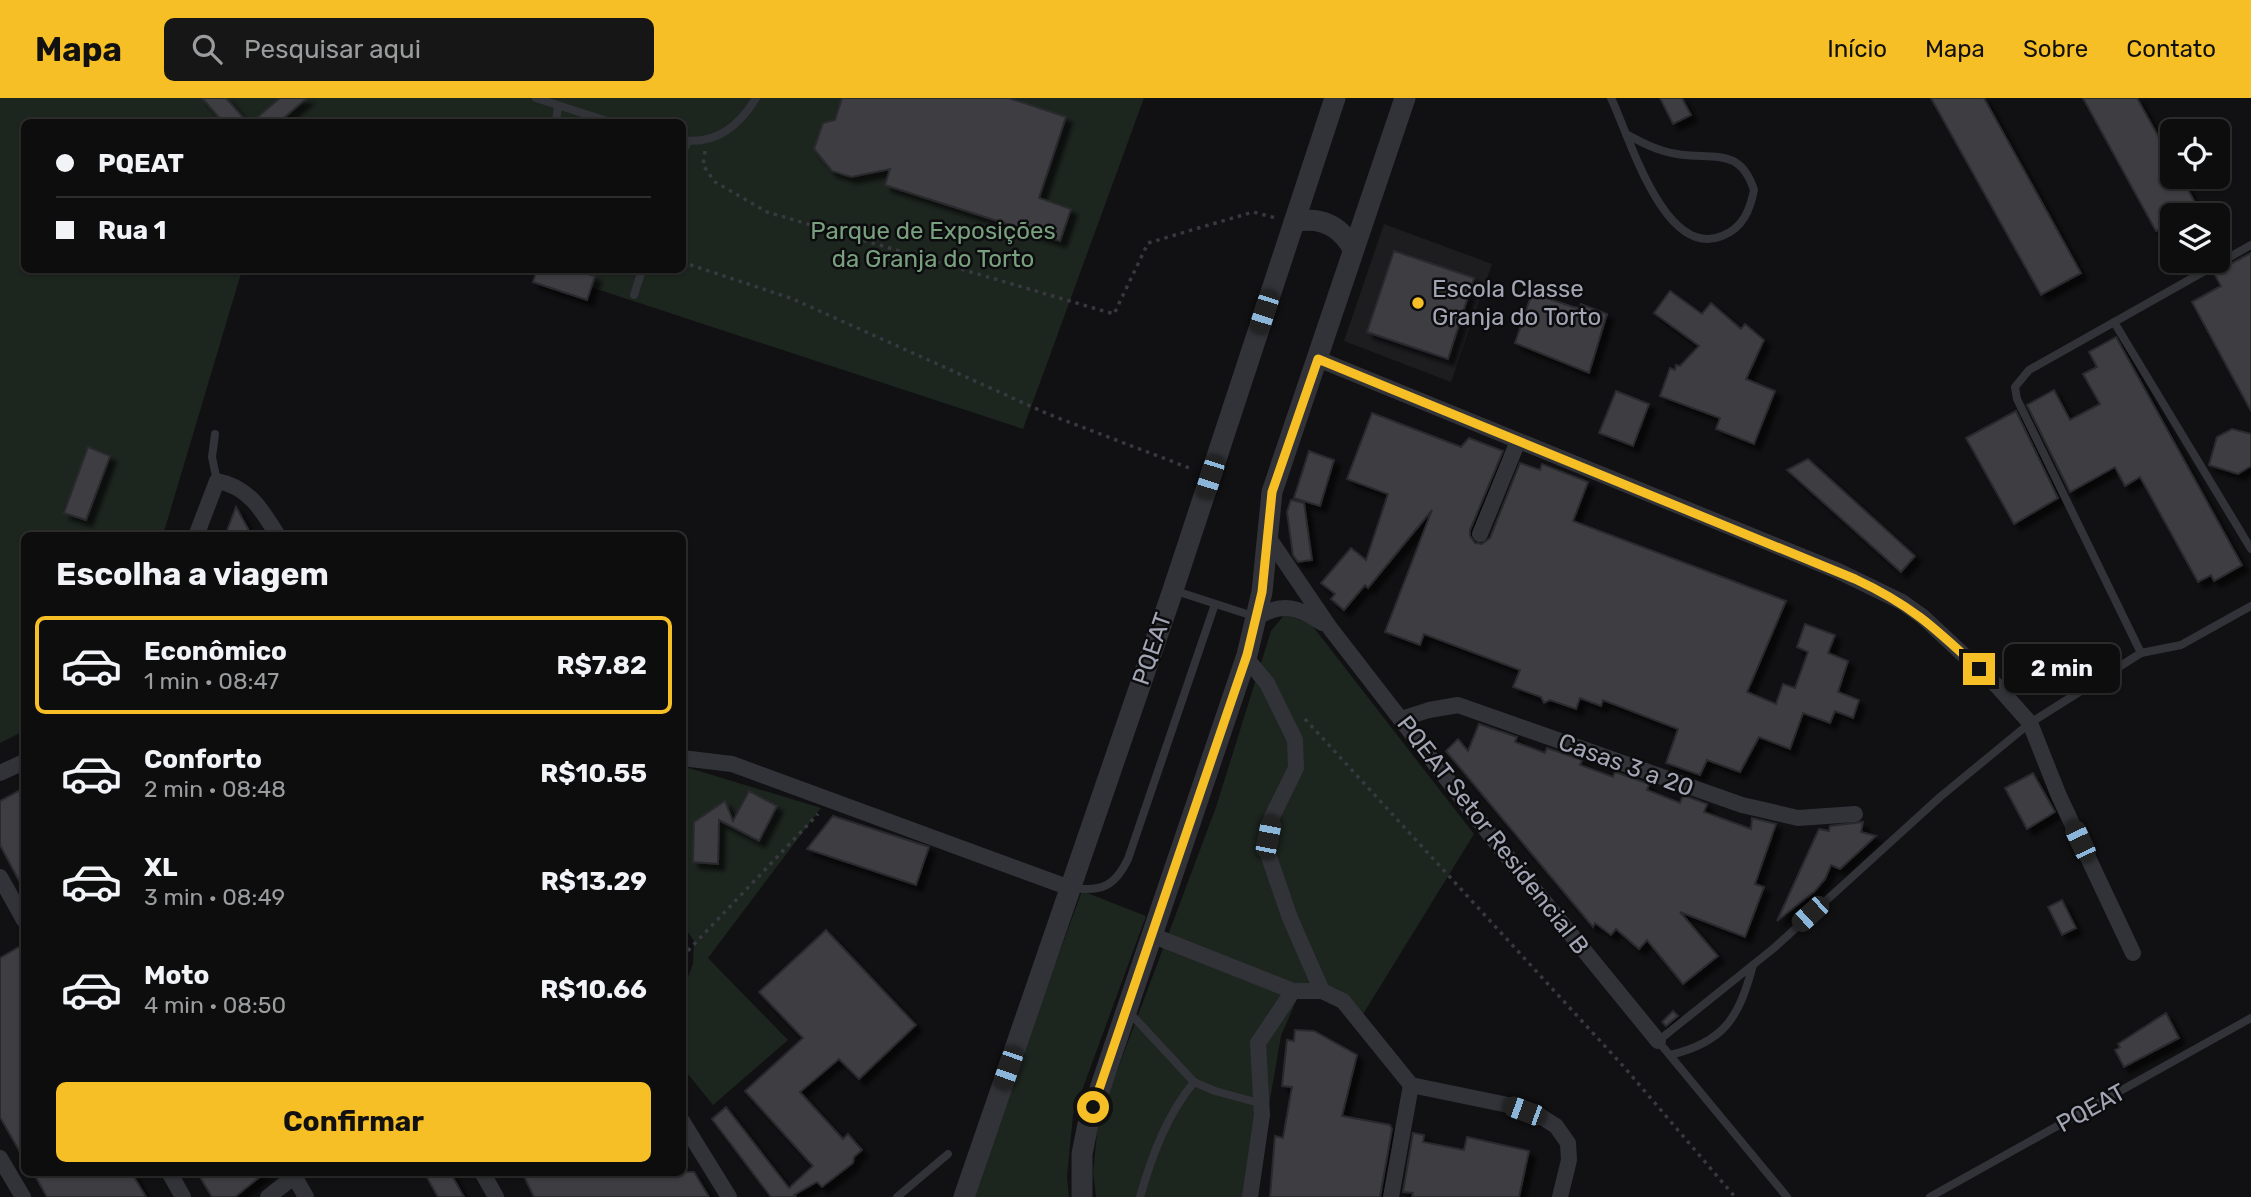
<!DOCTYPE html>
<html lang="pt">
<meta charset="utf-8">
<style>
:root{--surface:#0d0d0e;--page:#161617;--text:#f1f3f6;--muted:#9a9c9e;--line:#2d2d2e;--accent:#f6bf26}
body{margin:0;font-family:Rubik,sans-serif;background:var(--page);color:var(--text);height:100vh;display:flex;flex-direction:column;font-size:26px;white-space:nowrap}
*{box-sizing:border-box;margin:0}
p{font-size:23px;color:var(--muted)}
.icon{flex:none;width:38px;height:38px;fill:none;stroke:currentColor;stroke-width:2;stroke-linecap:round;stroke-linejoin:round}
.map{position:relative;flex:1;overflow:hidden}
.side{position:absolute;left:21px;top:434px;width:665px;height:644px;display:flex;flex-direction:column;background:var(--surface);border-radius:10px;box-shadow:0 2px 5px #0004,0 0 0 2px var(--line)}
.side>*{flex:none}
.guide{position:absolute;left:21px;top:21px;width:665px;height:154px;border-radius:10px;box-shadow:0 2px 5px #0004,0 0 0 2px var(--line);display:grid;align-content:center;height:154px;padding:0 35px;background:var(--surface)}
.controls{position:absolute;left:2160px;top:21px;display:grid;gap:14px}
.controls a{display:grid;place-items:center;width:70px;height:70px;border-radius:10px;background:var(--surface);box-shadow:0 2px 5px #0004,0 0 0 2px var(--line);font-size:35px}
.end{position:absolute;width:32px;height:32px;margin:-16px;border:9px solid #f6bf26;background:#111;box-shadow:0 0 0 4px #111}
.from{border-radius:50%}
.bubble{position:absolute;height:49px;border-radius:10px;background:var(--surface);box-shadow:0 2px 5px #0004,0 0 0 2px var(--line);font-size:23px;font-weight:700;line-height:49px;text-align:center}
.car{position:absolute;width:21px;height:42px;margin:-21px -10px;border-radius:9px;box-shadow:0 0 5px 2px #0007;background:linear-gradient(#222 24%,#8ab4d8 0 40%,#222 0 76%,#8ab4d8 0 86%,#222 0)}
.guide b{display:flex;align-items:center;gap:24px;height:66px;font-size:26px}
.guide b+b{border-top:2px solid var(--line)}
.guide i{width:18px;height:18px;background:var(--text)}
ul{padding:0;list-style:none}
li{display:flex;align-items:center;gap:21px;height:98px;margin:0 14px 10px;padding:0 21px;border:4px solid transparent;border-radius:10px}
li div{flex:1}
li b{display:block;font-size:26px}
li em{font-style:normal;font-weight:700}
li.current{border-color:var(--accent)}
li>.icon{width:63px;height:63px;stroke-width:1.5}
h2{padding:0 35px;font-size:32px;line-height:84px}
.cta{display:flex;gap:14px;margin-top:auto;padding:14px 35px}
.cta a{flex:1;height:80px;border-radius:10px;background:var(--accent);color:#111;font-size:28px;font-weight:700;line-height:80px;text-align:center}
header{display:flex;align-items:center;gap:42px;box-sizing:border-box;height:98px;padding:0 35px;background:var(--accent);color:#111}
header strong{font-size:33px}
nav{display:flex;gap:38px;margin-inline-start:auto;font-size:24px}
.search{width:490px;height:63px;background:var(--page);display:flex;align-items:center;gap:18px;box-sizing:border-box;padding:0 24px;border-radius:10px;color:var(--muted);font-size:26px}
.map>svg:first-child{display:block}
.built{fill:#1d1d20}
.green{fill:#1d251f}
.building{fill:#3d3e43;stroke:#2b2b2f;stroke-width:2;filter:url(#shadow)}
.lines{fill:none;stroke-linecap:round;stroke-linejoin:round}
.path{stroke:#38393f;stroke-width:3.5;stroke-dasharray:3.5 5;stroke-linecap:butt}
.service{stroke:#323338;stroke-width:8}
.minor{stroke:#323338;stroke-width:16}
.tertiary{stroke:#323338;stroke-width:21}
.route{stroke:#f6bf26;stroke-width:9}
.poi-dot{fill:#f6bf26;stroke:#0c0c0e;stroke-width:2.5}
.labels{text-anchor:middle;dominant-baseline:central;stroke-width:5;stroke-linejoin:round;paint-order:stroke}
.park-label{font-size:24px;fill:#78a07e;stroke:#0c0c0e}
.poi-label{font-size:24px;fill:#a2a6b4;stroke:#0c0c0e;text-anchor:start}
.street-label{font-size:24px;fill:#a2a6b4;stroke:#0c0c0e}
</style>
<header>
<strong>Mapa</strong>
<div class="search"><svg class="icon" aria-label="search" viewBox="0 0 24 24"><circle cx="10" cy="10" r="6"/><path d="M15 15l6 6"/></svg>Pesquisar aqui</div>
<nav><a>Início</a><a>Mapa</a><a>Sobre</a><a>Contato</a></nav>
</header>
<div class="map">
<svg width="2251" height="1099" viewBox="0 0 2251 1099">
<defs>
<filter id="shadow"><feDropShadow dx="6" dy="6" stdDeviation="2" flood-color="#0009"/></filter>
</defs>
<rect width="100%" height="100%" fill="#111113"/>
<path class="built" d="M1384,126L1492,166L1451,284L1344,243Z"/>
<g class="green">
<path d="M0,0H1144L1023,331L539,172H682V24H24V172H242L163,437L24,438V633L0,645Z"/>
<path d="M1285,516L1311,526L1474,736L1357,926C1340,900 1330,895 1299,896L1281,938L1253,1099H1096L1093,1075L1098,1024L1216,709L1271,533Z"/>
<path d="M689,670L821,710L708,860L788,942L713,1007L683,970L682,895L693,866L694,843L683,827V671Z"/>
<path d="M1082,793L1146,818L1073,1017L1067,1079L1069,1099H970Z"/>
</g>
<g class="building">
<path d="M202,0H226L247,24H223Z"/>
<path d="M280,0H307L279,24H252Z"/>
<path d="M842,0H1009L1066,19L1039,100L1071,111L1060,143L885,87L890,71L851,79L832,73L814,51L823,25L835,22Z"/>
<path d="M1660,0H1682L1691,17L1673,26Z"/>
<path d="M1931,0H1984L2081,175L2041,197Z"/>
<path d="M2083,0H2137L2172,63V79H2181L2198,110L2185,117H2172V125L2156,133Z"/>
<path d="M1394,153L1474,180L1448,261L1367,234Z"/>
<path d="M2251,155V313L2192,204L2221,188L2214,175Z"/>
<path d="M537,172H573L595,178L587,202L533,184Z"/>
<path d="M1670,193L1702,216L1711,205L1741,231L1745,226L1764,242L1746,281L1775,293L1754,346L1716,331L1720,320L1660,298L1670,270L1675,272L1676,267L1680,268L1699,248L1654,215Z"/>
<path d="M1532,195L1573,209L1580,210L1581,206L1607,216L1589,275L1515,245Z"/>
<path d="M2116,239L2242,467L2214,483L2211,477L2198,484L2140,379L2125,388L2115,369L2070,394L2027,307L2054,292L2070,322L2100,306L2083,276L2097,269L2089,254Z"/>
<path d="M1616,293L1649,306L1633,348L1599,335Z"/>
<path d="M2016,313L2058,400L2014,426L1966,340Z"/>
<path d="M1372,315L1461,349L1469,340L1503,353L1470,432V438L1475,445L1482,446L1490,440L1520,365L1540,372L1542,366L1588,384L1573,423L1786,503L1747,594L1776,606L1783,586L1795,590L1808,554L1797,549L1805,526L1835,537L1828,555L1848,563L1838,594L1859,602L1853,620L1835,613L1830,625L1803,615L1790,651L1759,639L1740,674L1707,662L1700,677L1666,665L1678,631L1603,602L1601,608L1580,600L1576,611L1550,602L1544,605L1541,599L1513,589L1520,572L1424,536L1420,547L1385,534L1432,412L1368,490L1365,487L1344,512L1331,501L1335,496L1321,485L1351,450L1366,462L1388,396L1347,381Z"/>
<path d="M2232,331L2251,336V368L2238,376L2209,367L2217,339Z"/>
<path d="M88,349L110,358L86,422L64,415Z"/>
<path d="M1309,353L1334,362L1320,408L1294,400Z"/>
<path d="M1808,361L1915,458L1901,474L1787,372Z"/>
<path d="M1291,402L1304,405L1312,462L1298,464L1293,457L1287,414Z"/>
<path d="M236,409L252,438H225Z"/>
<path d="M1479,626L1517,639L1515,644L1545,655L1547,650L1582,662L1580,667L1613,679L1615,674L1649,686L1647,692L1680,705L1683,697L1707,706L1704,714L1751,731L1752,720L1776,726L1755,786L1764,789L1745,839L1680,814L1718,858L1683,886L1647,842L1639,851L1616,831L1611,837L1595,825L1593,829L1446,653L1458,641L1468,653Z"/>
<path d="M2033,675L2055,714L2027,731L2005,690Z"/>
<path d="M24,690V792L0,747V703Z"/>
<path d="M749,693L777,708L759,743L719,722L718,766L693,764L694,724L725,703L733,723Z"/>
<path d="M833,718L929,749L916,787L807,751Z"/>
<path d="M1863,724L1861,734L1876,738L1840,771L1831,767L1825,781L1815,793L1777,823L1819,731L1829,733L1830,728Z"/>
<path d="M2062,802L2076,830L2062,837L2048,809Z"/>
<path d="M826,832L916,927L859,981L839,961L800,994L843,1041L848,1036L862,1052L854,1059L853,1065L822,1089L817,1084L794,1097L796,1099H771L712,1021L726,1009L789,1090L813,1068L745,993L803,940L759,894Z"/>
<path d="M24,846V1061L0,1019V860Z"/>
<path d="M1673,913L1678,918L1666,928L1662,924Z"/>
<path d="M2166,915L2179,940L2124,969L2115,952L2120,949L2118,946Z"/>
<path d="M1295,932L1314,933L1357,957L1342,1018L1390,1027L1392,1031L1380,1099H1270L1275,1038L1283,1040L1292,989L1282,988L1287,942L1294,943Z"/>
<path d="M1413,1035L1424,1037L1423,1044L1464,1052L1467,1039L1529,1053L1519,1099H1412L1413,1095L1403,1094Z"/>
<path d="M33,1074H131L146,1099H47Z"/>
<path d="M197,1074H266L235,1099H212Z"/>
<path d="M424,1074H450L464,1099H438Z"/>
<path d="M522,1074H694L709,1099H534Z"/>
</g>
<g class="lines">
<g class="path">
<path d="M705,53L703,67L715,84L767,114L1114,216L1148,145L1253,114L1276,120"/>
<path d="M682,164L793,201L1048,316L1192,371"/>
<path d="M1305,621L1625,970L1735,1099"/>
<path d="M682,859L818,716"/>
</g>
<g class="service">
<path d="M536,0L610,24"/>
<path d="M1611,0C1629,37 1664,162 1722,138C1743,130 1750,112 1754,92C1741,52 1718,60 1684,57C1663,55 1646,47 1628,37"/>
<path d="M556,24L558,8"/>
<path d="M682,42C716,47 740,27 756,0"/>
<path d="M682,56L688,43"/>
<path d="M634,197L642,172"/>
<path d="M2114,224L2251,451"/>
<path d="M215,336L212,359L217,383"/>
<path d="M1176,493L1256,519"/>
<path d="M2141,555L2017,301L2015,289L2029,272L2251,147"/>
<path d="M1073,790C1102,794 1115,788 1128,761L1215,506"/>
<path d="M1129,914L1194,984L1215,993L1263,1006"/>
<path d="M1670,957C1725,944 1739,919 1753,867"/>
<path d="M897,1099L948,1056"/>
<path d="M1140,1099C1152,1057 1167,1017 1194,984"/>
<path d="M1787,1099L1658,943L1774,850L1940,699L2030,625L2141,555L2181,547L2251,508"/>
<path d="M1930,1099L2251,920"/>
</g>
<g class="minor">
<path d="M1318,261L1838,473L1902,504L1923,519L1998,589L2030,625L2059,698L2133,855"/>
<path d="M1266,436L1330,530L1498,747L1658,943"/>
<path d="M1480,436L1518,343"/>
<path d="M196,438L217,383C249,389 262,412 278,438"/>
<path d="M1257,519C1283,504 1299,509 1322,525"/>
<path d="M1246,560L1267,585L1295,642L1296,670L1271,721L1267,753L1290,820L1322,893"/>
<path d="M1401,621L1429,612L1458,607L1742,707L1798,720L1855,716"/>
<path d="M682,660L732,666L1070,790"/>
<path d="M0,675L24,664"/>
<path d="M0,779L24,822"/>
<path d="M1154,838L1293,893H1322L1343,903L1411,987L1508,1007L1540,1018L1556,1028L1568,1045L1569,1062L1560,1099"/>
<path d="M682,1023L729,1099"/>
<path d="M0,1060L23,1099"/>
<path d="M169,1074L183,1099"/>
<path d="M482,1074L496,1099"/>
<path d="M294,1078L306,1099"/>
<path d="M268,1099L300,1074"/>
<path d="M1250,1099L1262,1017L1258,945L1293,893"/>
<path d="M1391,1099L1411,987"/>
</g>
<g class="tertiary">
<path d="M1294,124C1320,118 1340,127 1353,151"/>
<path d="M964,1099L1173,492L1335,0"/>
<path d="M1082,1099V1056L1088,1026L1247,557L1262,494L1272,394L1405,0"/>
</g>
</g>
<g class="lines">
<path class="route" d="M1093,1009L1247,557L1262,494L1272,394L1318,261L1855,481C1911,507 1935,530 1979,571"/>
</g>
<circle class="poi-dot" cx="1418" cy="205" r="7"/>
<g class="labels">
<g class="park-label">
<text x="933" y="133">Parque de Exposições<tspan x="933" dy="28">da Granja do Torto</tspan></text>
</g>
<g class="poi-label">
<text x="1432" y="191">Escola Classe<tspan x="1432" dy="28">Granja do Torto</tspan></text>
</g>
<g class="street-label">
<text transform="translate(1152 551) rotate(-71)">PQEAT</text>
<text transform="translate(1626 667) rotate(20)">Casas 3 a 20</text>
<text transform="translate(1493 737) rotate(52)">PQEAT Setor Residencial B</text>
<text transform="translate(2091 1010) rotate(-29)">PQEAT</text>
</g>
</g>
</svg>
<div class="controls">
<a><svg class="icon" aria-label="locate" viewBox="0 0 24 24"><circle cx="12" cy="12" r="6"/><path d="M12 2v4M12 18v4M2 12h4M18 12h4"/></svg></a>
<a><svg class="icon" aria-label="layers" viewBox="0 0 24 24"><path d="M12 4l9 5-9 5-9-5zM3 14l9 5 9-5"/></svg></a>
</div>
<i class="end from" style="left:1093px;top:1009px"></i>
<i class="end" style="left:1979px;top:571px"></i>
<div class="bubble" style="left:2004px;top:546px;width:116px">2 min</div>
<i class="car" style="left:1264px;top:214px;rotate:198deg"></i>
<i class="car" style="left:1210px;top:379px;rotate:198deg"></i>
<i class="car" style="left:1268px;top:739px;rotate:11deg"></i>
<i class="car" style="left:2080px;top:743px;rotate:335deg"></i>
<i class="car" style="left:1810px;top:816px;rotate:228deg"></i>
<i class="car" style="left:1008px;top:970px;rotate:199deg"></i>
<i class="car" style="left:1524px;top:1013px;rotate:290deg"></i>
<div class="guide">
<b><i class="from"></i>PQEAT</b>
<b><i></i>Rua 1</b>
</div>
<section class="side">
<h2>Escolha a viagem</h2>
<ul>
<li class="current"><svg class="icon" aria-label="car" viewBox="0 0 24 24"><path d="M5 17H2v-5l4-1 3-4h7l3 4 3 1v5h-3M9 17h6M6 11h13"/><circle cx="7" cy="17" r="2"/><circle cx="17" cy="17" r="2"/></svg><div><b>Econômico</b><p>1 min · 08:47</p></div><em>R$7.82</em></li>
<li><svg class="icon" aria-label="car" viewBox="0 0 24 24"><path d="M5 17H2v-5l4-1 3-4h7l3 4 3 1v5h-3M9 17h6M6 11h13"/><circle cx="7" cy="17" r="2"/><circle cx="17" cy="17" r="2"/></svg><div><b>Conforto</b><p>2 min · 08:48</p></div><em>R$10.55</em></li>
<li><svg class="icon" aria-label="car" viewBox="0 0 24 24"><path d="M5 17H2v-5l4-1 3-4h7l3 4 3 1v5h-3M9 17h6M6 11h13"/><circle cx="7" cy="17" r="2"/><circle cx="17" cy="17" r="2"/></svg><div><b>XL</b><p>3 min · 08:49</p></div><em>R$13.29</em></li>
<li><svg class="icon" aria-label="car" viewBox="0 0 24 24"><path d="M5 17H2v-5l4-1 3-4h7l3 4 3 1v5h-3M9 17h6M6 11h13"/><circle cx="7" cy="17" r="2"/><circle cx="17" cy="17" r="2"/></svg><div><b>Moto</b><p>4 min · 08:50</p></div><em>R$10.66</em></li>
</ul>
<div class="cta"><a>Confirmar</a></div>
</section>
</div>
